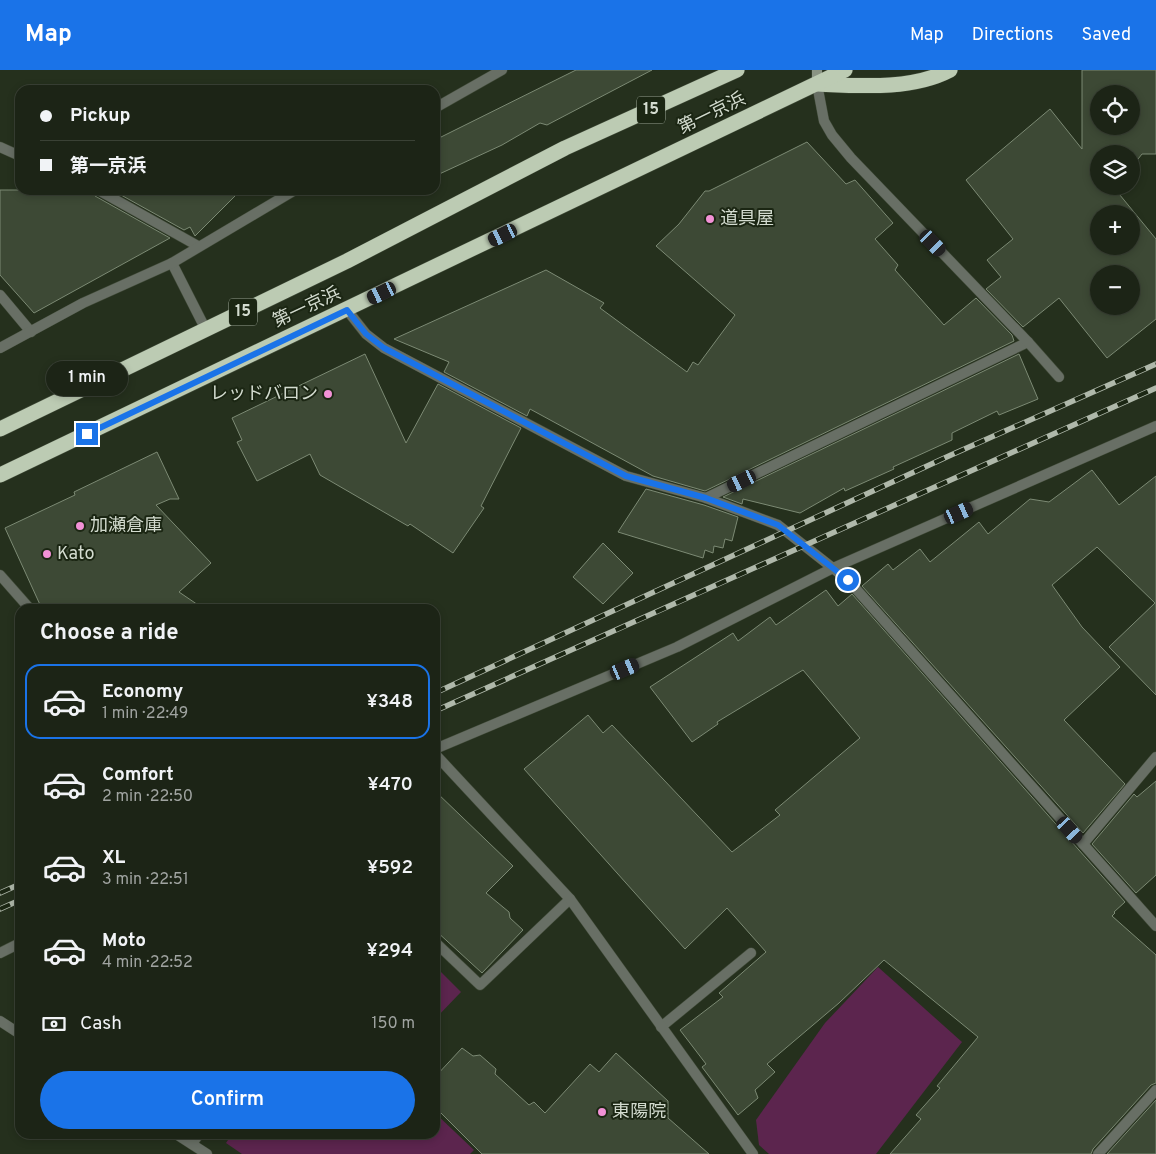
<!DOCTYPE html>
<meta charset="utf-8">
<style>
:root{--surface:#1c2416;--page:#252c1f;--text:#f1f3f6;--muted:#a0a4a1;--line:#3a4135;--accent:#1a73e8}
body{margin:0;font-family:Overpass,"Noto Sans JP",sans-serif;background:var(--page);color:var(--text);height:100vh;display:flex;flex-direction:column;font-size:19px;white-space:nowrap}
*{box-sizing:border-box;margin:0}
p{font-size:16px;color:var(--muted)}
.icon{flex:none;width:28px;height:28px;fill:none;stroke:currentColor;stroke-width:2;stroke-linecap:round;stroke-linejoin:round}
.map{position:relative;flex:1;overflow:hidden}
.panel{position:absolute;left:15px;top:534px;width:425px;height:535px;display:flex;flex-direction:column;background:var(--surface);border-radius:15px;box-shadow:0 2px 8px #0003,0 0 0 1px var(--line)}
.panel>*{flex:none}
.hud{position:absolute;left:15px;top:15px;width:425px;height:110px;border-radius:15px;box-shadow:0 2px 8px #0003,0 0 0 1px var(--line);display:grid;align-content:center;height:110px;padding:0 25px;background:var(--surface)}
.tools{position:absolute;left:1090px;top:15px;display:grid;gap:10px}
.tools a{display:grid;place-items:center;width:50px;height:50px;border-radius:50%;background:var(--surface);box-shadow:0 2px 8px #0003,0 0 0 1px var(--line);font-size:25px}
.end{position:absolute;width:22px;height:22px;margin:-11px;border:6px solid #1a73e8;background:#fff;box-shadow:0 0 0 2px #fff}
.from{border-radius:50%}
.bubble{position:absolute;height:35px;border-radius:18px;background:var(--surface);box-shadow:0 2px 8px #0003,0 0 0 1px var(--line);font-size:16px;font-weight:600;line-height:35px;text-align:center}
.car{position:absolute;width:15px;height:30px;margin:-15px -8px;border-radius:6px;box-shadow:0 0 4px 1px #0007;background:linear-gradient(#222 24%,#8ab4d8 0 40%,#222 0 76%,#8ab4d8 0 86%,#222 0)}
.hud b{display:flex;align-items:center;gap:18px;height:48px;font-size:19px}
.hud b+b{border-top:1px solid var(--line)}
.hud i{width:12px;height:12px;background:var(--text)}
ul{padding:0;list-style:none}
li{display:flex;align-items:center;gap:15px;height:75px;margin:0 10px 8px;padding:0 15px;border:2px solid transparent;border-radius:15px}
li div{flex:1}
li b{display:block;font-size:19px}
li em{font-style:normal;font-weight:600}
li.active{border-color:var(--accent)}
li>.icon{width:45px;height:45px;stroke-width:1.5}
h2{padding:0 25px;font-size:22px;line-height:60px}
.pay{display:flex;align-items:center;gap:12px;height:55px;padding:0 25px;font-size:19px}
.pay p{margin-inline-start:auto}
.cta{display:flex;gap:10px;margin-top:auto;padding:10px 25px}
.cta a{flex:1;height:58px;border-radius:30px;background:var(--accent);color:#fff;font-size:20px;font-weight:600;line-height:58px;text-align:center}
header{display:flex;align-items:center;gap:30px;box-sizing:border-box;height:70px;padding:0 25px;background:var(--accent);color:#fff}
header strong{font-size:24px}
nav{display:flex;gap:28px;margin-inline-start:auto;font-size:18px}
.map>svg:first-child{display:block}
.green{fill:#5c254e}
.building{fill:#3d4935;stroke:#7c8a74;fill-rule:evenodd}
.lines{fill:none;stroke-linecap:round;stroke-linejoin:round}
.lane-casing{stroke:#414b39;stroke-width:11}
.street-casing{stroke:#414b39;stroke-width:11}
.secondary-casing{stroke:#414b39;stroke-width:11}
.highway-casing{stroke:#414b39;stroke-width:16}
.lane{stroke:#686f65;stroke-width:10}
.street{stroke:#686f65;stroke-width:10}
.secondary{stroke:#8a9484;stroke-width:10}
.highway{stroke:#bccbb3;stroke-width:15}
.rail-casing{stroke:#afb8aa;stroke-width:5.5}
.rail{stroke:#1b2613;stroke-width:4;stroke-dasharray:11;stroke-linecap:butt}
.route{stroke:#1a73e8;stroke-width:6}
.poi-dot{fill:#f291d6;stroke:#1b2613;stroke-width:2}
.labels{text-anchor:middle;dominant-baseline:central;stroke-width:4;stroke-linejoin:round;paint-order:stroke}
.shield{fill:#1b2613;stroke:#9ca597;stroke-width:1}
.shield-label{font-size:16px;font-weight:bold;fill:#d3dbcf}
.street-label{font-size:18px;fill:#d3dbcf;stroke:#1b2613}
.poi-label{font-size:18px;fill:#d3dbcf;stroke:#1b2613;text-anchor:start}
</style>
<header>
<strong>Map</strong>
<nav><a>Map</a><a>Directions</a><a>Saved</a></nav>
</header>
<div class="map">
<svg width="1156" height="1084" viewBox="0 0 1156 1084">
<rect width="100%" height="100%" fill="#25301d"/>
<g class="green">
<path d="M435,896L461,922L435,949Z"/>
<path d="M878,897L962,972L876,1084H769L759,1075L756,1050L825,953Z"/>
<path d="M435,1043L474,1080L470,1084H242L226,1073L232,1064H435Z"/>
</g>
<g class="building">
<path d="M576,0H652L547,55L540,53L502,75L435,106V70Z"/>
<path d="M1082,0H1156V84H1142L1131,98V84H1099V116H1118L1115,119L1156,169V249L1107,288L1059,228L1023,257L986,219L1001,207L987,190L1013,169L966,110L1050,39L1082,79ZM1099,24H1131V56H1099ZM1099,144H1131V176H1099ZM1099,204H1131V236H1099Z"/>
<path d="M807,72L846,114L855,110L893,153L875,169L898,195L895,200L944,255L976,228L1012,265L1014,271L705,421L653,406L530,339L527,346L444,302L449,292L394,269L546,200L604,233L600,238L687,302L693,292L698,295L735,245L656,176L679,154L705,121H709Z"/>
<path d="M0,120H91L95,126L170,168L34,243L0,205Z"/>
<path d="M112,120H241L195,166L190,157L184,160Z"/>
<path d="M365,284L406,373L438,314L521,358L481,436L484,438L453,483L410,454L408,456L320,405L310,384L257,411L237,372L242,370L232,348Z"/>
<path d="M1019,284L1038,329L999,345L997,341L952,363V370L893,397L894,399L845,421L844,418L800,443L743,429L742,434L723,427Z"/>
<path d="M157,382L179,429H170L156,435L211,493L179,522L204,539H42L5,458L75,425L74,422Z"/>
<path d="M1092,400L1119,435L1156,406V625L1109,577L1155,533L1097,477L1052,515L1082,557L1120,597L1064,650L1125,714L1083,763L862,516L888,494L893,500L920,479L930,492L979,452L988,464L1030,429L1049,432Z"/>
<path d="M646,419L704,435L738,447L732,471L725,469L723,478L714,476L713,483L705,480L703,488L618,462Z"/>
<path d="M603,473L633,503L603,534L573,507Z"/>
<path d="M826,520L838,536L852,524L1125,832L1114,842L1115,843L1112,846L1156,885V1013L1151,1015L1093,1079L1091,1084H890L921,1049L916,1045L940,1018L937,1016L978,967L884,890L839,933L767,994L775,1002L755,1020L758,1028L738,1045L702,997L706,994L680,960L723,927L719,923L766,882L727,838L685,879L524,699L588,645L603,663L612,655L732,782L780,745L775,740L860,668L803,600L717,652L718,654L692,672L650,617L733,563L738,571L770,547L776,555Z"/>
<path d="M1156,711V805L1136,823L1092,774L1134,724L1137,727Z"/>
<path d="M435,721L513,796L486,823L509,842L510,848L523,860L482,903L435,860Z"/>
<path d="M462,978L473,986L480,985L496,999L495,1004L529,1035L534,1032L545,1043L590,994L599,1002L616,983L668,1031V1048L709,1084H482L435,1037V1007Z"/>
<path d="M1156,1030V1084H1107Z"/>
</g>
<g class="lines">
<defs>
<g id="lane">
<path d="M706,428L1028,272"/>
<path d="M1083,774L1156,687"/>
<path d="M435,872L480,915L570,829"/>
<path d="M661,957L751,883"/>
<path d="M192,1074L199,1064"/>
</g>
<g id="street">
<path d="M817,14L824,51L832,65L851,88L1028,272L1059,307"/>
<path d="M435,38L502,0"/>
<path d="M0,77L20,86"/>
<path d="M98,120L198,176"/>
<path d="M172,193L206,260"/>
<path d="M0,225L31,262"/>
<path d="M347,240L366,264L384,278L626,406L706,428L778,455L848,510L1156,856"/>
<path d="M0,278L83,233L172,193L295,120"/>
<path d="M0,505L30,539"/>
<path d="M435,679L677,577L833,498L1156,356"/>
<path d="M435,684L570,829L753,1084"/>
<path d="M0,883L20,873"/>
<path d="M0,951L20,964"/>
<path d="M176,1064L207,1084"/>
<path d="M1098,1084L1156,1020"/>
</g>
<path id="secondary" d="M817,0V14"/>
<g id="highway">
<path d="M818,14C861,16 912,20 950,0"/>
<path d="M0,359L347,191L565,78L737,0"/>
<path d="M0,405L845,0"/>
</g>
</defs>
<use href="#lane" class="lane-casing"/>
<use href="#street" class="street-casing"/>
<use href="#secondary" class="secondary-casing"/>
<use href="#highway" class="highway-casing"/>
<use href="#lane" class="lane"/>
<use href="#street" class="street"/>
<use href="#secondary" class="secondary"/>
<use href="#highway" class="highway"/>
<defs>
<g id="rail">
<path d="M435,623L951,385L1156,294"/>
<path d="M435,641L1156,318"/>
<path d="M0,823L20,814"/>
<path d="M0,839L20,830"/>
</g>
</defs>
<use href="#rail" class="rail-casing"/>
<use href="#rail" class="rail"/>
</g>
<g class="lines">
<path class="route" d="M87,364L347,240L366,264L384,278L626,406L706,428L778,455L848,510"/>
</g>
<g class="poi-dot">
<circle cx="710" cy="149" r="5"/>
<circle cx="328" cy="324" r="5"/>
<circle cx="80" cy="456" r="5"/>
<circle cx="47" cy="484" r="5"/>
<circle cx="602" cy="1042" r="5"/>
</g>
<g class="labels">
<g class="shield">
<rect x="637" y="26.5" width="28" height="27" rx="4"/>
<rect x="229" y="228.5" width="28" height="27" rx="4"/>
</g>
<g class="shield-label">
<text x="651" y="40">15</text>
<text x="243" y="242">15</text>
</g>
<g class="street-label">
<text transform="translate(712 44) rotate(-26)">第一京浜</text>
<text transform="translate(307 238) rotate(-25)">第一京浜</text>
</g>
<g class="poi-label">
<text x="720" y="149">道具屋</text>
<text x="318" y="324" text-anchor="end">レッドバロン</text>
<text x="90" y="456">加瀬倉庫</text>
<text x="57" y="484">Kato</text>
<text x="612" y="1042">東陽院</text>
</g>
</g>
</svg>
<div class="tools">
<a><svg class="icon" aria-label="locate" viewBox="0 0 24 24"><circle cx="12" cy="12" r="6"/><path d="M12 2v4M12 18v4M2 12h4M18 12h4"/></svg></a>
<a><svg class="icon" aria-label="layers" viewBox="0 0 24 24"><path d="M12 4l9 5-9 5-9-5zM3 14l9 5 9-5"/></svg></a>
<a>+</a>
<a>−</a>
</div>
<i class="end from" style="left:848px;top:510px"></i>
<i class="end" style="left:87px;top:364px"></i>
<div class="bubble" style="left:46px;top:291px;width:82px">1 min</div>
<i class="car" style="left:503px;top:165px;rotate:244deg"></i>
<i class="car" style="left:933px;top:173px;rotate:136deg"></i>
<i class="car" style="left:382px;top:223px;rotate:244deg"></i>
<i class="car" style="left:742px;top:411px;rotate:244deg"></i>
<i class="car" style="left:959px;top:443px;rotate:66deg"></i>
<i class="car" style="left:625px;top:599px;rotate:67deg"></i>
<i class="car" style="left:1070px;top:760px;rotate:138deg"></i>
<div class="hud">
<b><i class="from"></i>Pickup</b>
<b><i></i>第一京浜</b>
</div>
<section class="panel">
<h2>Choose a ride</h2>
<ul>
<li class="active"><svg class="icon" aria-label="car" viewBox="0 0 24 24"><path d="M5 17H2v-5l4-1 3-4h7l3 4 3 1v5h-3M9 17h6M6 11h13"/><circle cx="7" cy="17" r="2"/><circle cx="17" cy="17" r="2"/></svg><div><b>Economy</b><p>1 min · 22:49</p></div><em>¥348</em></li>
<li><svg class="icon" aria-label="car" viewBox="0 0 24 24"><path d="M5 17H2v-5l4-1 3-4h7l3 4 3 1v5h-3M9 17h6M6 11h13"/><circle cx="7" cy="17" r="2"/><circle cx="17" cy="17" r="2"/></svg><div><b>Comfort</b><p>2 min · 22:50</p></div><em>¥470</em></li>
<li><svg class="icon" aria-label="car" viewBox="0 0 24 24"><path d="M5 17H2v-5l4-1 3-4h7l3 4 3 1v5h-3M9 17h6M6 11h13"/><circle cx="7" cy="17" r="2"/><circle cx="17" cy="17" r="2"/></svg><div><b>XL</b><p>3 min · 22:51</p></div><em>¥592</em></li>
<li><svg class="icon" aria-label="car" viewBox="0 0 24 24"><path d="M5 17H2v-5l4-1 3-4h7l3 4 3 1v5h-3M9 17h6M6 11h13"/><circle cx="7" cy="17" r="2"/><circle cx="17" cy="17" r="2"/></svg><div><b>Moto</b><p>4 min · 22:52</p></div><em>¥294</em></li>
</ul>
<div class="pay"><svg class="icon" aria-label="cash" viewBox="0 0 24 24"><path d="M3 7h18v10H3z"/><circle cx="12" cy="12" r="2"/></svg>Cash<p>150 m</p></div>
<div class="cta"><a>Confirm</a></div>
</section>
</div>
